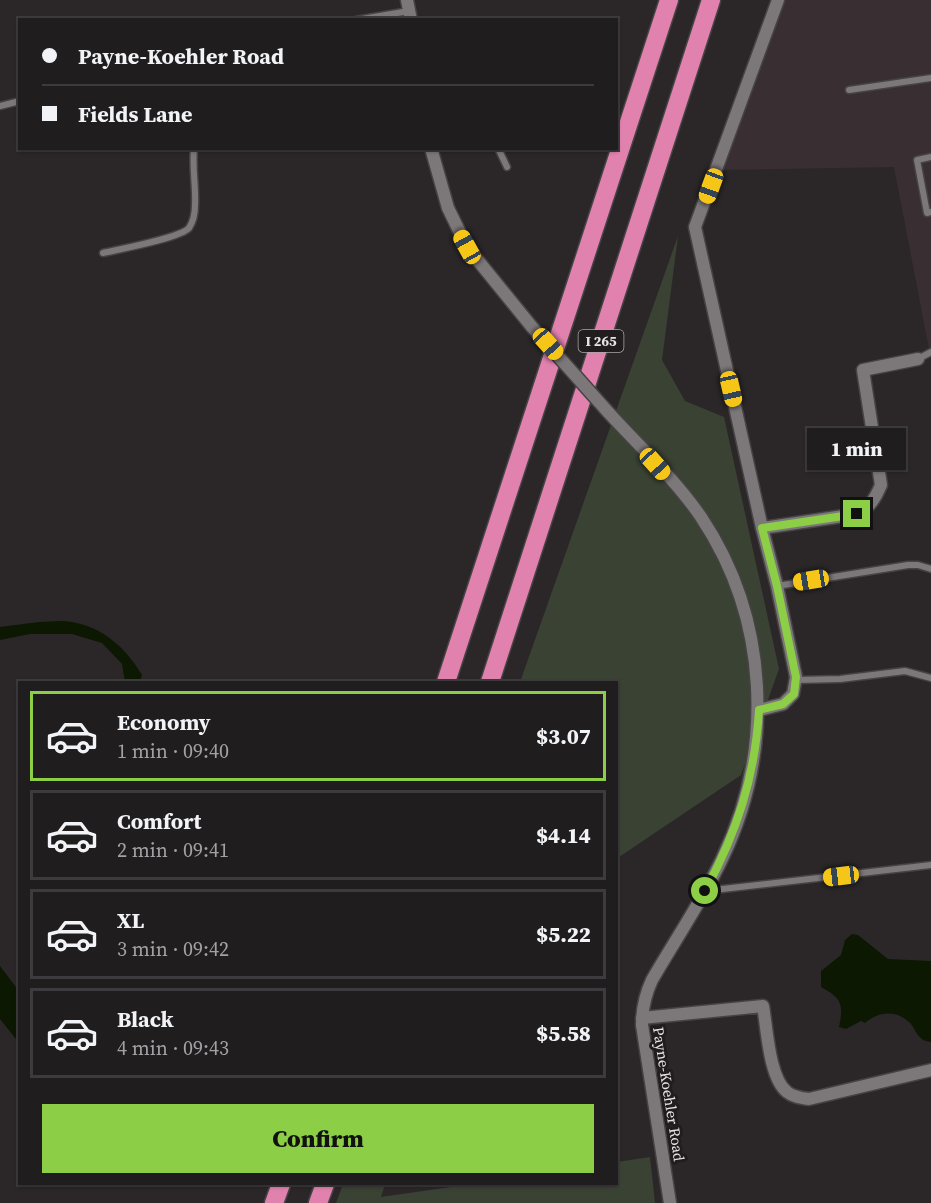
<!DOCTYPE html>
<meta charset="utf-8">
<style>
:root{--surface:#201d1f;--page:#282628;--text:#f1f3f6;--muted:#a2a2a4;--line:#3d3b3d;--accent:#8cce45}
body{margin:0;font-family:"Source Serif 4",serif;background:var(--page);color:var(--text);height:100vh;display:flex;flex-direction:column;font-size:22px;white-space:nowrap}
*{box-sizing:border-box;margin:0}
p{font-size:20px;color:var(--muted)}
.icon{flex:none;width:33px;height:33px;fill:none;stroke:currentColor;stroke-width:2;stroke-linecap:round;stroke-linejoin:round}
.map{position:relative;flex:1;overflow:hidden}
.details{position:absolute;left:18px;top:681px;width:600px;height:504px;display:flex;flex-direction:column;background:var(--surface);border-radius:0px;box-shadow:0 2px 4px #0004,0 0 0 2px var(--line)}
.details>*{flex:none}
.banner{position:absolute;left:18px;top:18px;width:600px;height:132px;border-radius:0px;box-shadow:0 2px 4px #0004,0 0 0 2px var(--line);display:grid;align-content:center;height:132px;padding:0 24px;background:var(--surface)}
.end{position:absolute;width:27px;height:27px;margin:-14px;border:8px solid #8cce45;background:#111;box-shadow:0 0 0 3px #111}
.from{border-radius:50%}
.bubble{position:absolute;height:42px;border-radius:0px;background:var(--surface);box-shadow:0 2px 4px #0004,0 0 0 2px var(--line);font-size:20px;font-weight:800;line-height:42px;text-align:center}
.car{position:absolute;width:18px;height:36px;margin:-18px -9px;border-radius:8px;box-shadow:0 0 4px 2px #0007;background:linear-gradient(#f5c518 24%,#345 0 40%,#f5c518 0 76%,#345 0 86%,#f5c518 0)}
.banner b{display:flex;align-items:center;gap:21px;height:57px;font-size:22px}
.banner b+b{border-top:2px solid var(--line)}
.banner i{width:15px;height:15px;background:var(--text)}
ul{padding:10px 0 0;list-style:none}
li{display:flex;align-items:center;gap:18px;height:90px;margin:0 12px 9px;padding:0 12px;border:3px solid var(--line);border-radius:0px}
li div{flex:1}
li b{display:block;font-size:22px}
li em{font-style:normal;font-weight:800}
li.active{border-color:var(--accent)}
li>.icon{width:54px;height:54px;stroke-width:1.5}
.action{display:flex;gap:12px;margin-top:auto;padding:12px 24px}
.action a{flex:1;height:69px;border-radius:0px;background:var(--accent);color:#111;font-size:24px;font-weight:800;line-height:69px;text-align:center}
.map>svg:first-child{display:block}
.built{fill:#392f33}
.green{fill:#3a4233}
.water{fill:#0c1802}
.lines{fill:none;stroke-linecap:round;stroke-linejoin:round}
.service-casing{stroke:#464344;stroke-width:9}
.minor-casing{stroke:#464344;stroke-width:15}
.motorway-casing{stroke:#464344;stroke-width:21}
.service{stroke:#7c7779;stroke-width:6}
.minor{stroke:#7c7779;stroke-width:12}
.motorway{stroke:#e081ae;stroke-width:18}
.minor-bridge-casing{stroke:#464344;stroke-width:15;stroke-linecap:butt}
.minor-bridge{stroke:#7c7779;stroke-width:12}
.route{stroke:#8cce45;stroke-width:8}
.labels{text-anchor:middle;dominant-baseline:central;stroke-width:6;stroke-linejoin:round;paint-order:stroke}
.shield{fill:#211d1f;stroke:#aba8a9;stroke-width:1.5}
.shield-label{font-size:14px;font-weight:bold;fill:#e6e3e4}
.street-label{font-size:15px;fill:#e6e3e4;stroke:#211d1f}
</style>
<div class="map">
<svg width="931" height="1203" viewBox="0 0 931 1203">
<rect width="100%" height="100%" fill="#2b2729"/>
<path class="built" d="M771,0H931V359L894,167L711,170Z"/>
<g class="green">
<path d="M678,236L662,360L685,401L724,417L779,669L741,775L619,857H616V682H520Z"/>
<path d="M650,1157L655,1203H336L343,1184H385L381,1197L472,1184H616L617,1162Z"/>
</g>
<g class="water">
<path d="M39,622C50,622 62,620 72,622C103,627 127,649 142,675L140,682H125L122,664L102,643L72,634H30L0,640V627Z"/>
<path d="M852,934L858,935L888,959L931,961V1042C930,1042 922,1040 922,1039C917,1036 914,1027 910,1023C897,1010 879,1011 865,1023L861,1021L846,1029L839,1027C844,1003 841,998 821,987V971L841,955L845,940Z"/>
<path d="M0,966L19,991V1043L0,1019Z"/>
</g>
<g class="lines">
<defs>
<g id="service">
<path d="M356,20L409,11"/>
<path d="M849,90L931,78"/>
<path d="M0,106L20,101"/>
<path d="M498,148L507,167"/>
<path d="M931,157L917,160L927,213L931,212"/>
<path d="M103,253C120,249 180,238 189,228C193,222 195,212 195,205C196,186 192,168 194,148"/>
<path d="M918,359L931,352"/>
<path d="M777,586L908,565H918L931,569"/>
<path d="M796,680L840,679L905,671L931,678"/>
<path d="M705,891L931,865"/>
</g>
<g id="minor">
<path d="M407,0L411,20"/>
<path d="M431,148L448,208L467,247L532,327"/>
<path d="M608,412C639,446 675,479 701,517C769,619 775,749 722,859C702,901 675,940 652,980C645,995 642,1008 642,1025L670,1203"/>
<path d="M762,528L857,514C870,507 875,499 881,485L863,370L918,359"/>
<path d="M759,710L783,704L793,694L796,677L777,586L762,528L695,227L778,0"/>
<path d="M642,1018L763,1006C767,1028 769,1078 787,1092C793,1097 801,1098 809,1099L931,1070"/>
</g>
<g id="motorway">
<path d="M446,682L669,0"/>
<path d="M490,682L711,0"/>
<path d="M274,1203L281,1184"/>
<path d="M318,1203L325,1184"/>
</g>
</defs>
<use href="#service" class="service-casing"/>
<use href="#minor" class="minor-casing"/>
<use href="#motorway" class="motorway-casing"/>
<use href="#service" class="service"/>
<use href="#minor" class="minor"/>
<use href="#motorway" class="motorway"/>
<defs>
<path id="minor-bridge" d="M532,327L608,412"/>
</defs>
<use href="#minor-bridge" class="minor-bridge-casing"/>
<use href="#minor-bridge" class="minor-bridge"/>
</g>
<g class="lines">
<path class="route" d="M705,891C737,832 755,777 759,710L783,704L794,694L796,677L777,586L762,528L857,514"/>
</g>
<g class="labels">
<rect class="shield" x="578.5" y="330" width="45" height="22" rx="4.5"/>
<g class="shield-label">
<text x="601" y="341">I 265</text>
</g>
<g class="street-label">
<text transform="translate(669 1094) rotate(81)">Payne-Koehler Road</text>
</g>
</g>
</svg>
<i class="end from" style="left:705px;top:891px"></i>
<i class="end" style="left:857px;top:514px"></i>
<div class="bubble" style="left:807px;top:428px;width:99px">1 min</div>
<i class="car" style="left:711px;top:186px;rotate:200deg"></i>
<i class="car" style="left:467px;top:247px;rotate:331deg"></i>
<i class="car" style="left:548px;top:344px;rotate:138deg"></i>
<i class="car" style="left:731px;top:389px;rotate:167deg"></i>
<i class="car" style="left:655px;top:464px;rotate:138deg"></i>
<i class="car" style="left:811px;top:580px;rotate:261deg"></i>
<i class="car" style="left:841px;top:876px;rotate:263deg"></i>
<div class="banner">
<b><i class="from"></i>Payne-Koehler Road</b>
<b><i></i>Fields Lane</b>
</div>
<section class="details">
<ul>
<li class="active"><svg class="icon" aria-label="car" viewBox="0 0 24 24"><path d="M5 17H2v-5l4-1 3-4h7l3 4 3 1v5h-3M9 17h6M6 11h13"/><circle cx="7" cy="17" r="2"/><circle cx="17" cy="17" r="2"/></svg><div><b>Economy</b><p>1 min · 09:40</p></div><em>$3.07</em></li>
<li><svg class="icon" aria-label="car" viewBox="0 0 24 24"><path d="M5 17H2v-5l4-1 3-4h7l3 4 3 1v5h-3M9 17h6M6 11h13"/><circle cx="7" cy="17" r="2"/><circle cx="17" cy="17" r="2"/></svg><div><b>Comfort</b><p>2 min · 09:41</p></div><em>$4.14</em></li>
<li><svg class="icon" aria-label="car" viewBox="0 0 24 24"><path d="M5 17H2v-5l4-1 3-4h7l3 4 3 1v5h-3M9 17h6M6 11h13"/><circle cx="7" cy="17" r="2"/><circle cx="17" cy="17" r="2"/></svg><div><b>XL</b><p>3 min · 09:42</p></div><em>$5.22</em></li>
<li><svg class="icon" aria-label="car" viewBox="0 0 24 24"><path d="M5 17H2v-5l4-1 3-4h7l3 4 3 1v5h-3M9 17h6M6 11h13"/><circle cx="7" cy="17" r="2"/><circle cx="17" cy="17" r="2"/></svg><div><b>Black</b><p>4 min · 09:43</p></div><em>$5.58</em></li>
</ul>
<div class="action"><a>Confirm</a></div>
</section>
</div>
